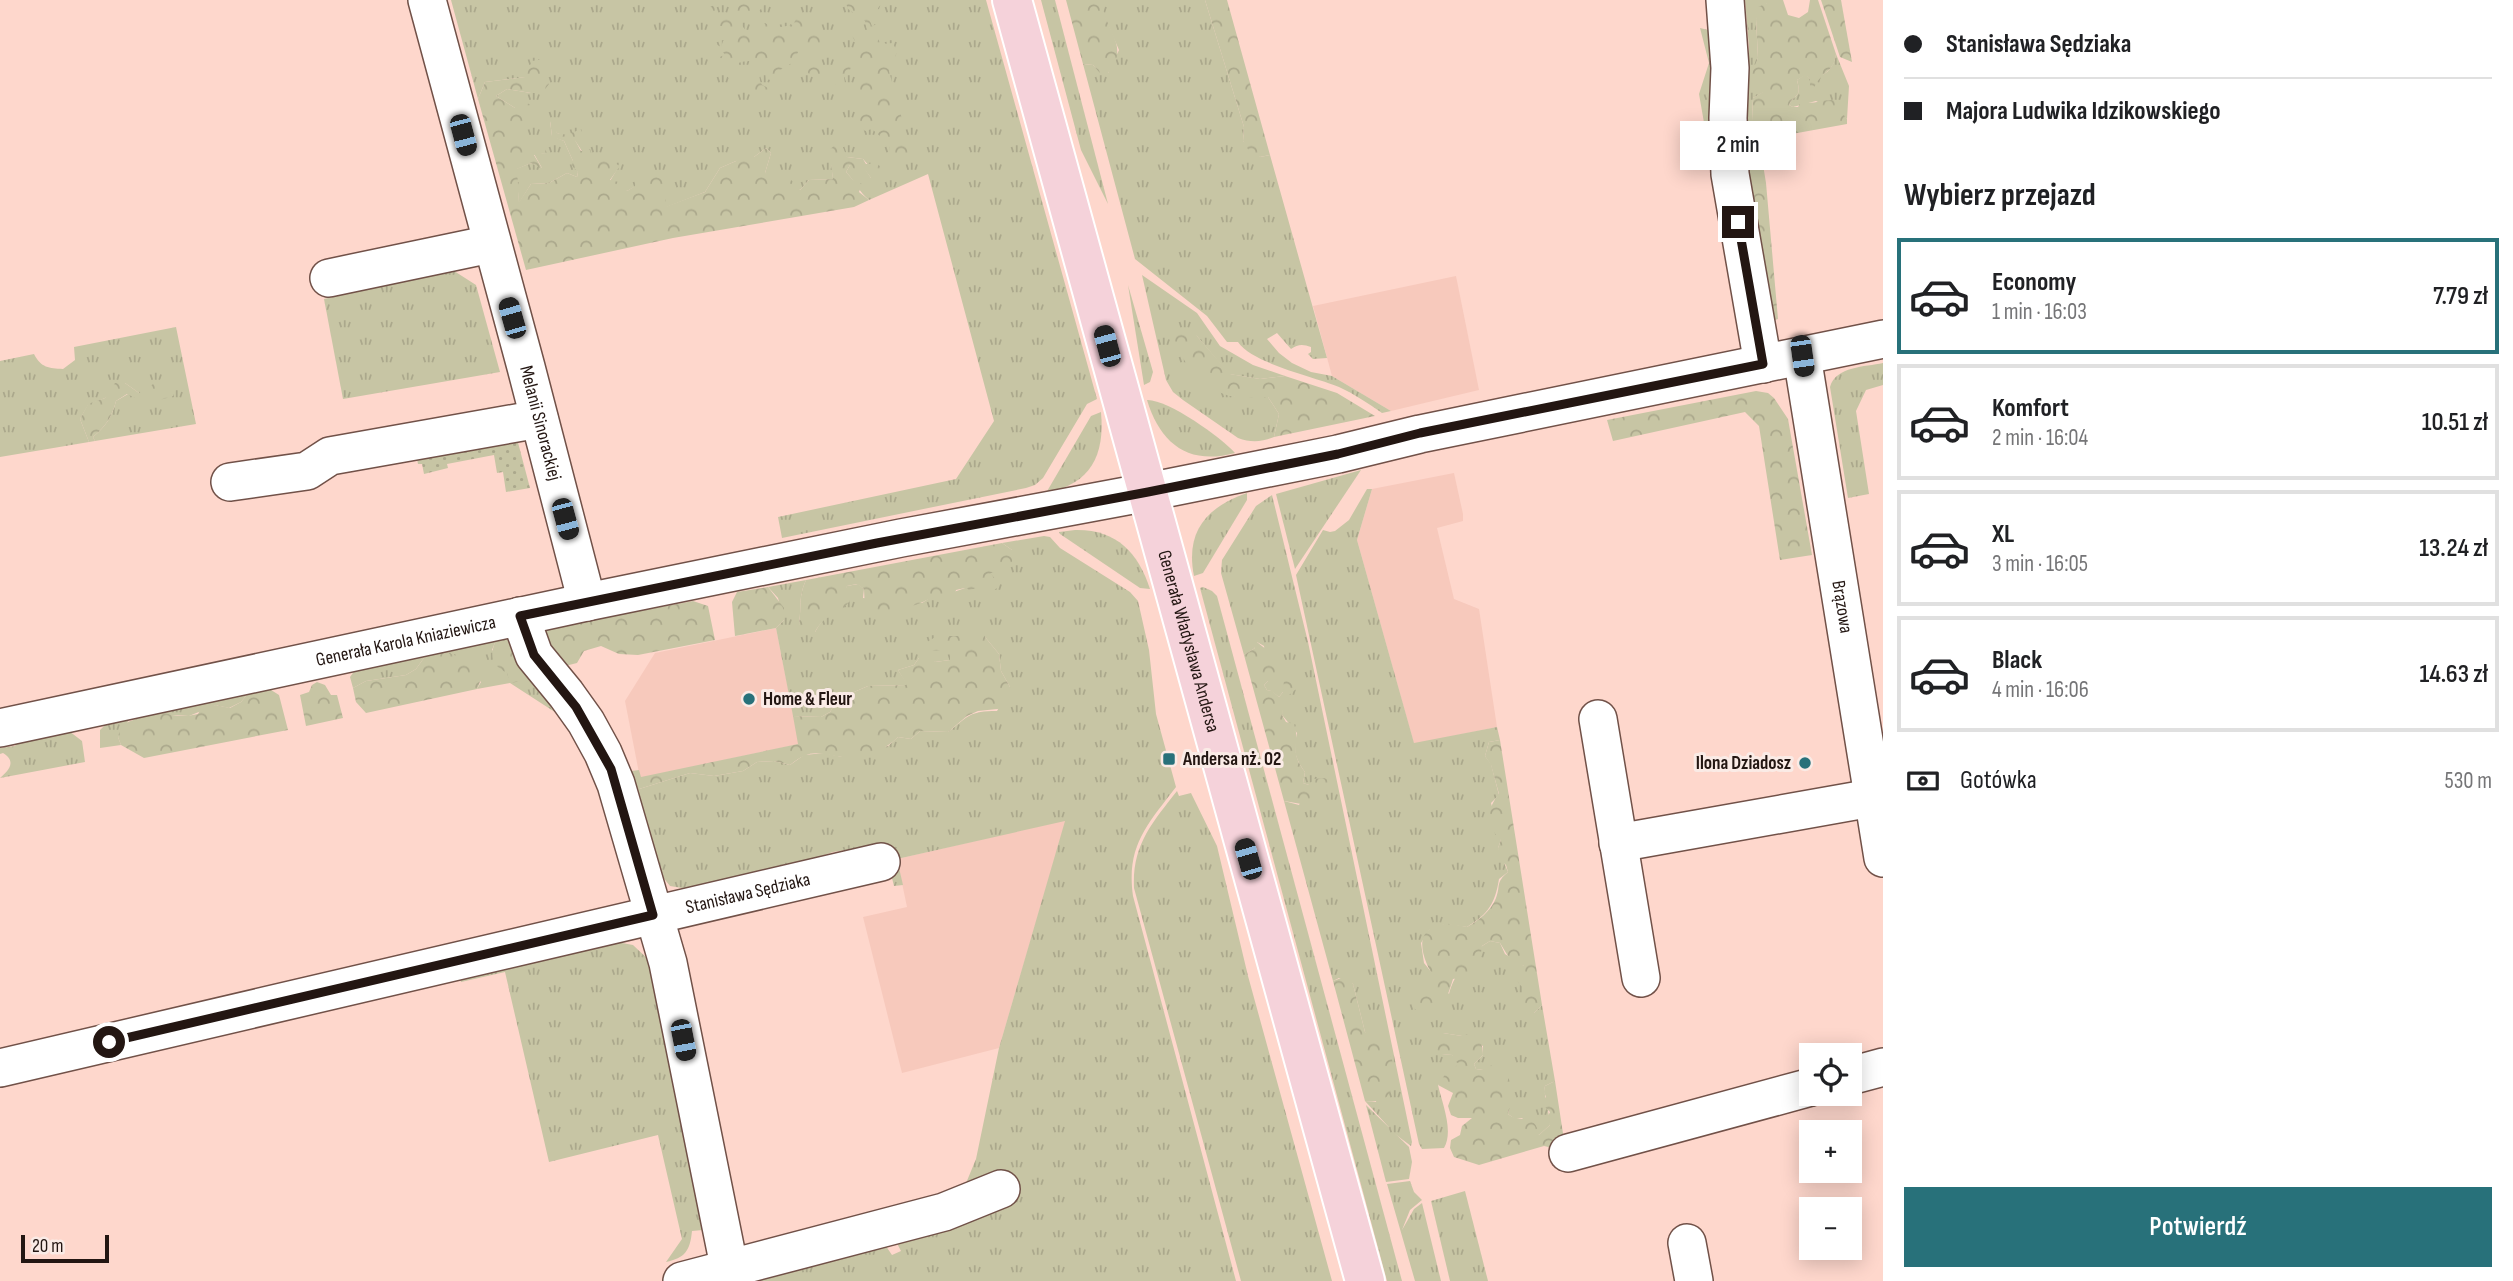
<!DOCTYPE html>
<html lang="pl">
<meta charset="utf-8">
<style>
:root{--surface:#fff;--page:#f2f2f2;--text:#202124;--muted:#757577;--line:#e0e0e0;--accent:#28717a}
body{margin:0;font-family:"Sofia Sans Condensed",sans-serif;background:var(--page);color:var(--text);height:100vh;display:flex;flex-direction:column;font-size:26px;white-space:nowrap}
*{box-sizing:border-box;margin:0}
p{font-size:23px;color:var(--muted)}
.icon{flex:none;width:38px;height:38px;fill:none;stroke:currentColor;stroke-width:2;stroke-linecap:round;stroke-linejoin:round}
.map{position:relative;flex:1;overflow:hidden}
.panel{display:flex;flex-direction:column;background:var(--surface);width:630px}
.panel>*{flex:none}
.hud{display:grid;align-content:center;height:154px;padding:0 21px;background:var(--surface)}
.tools{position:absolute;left:1799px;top:1043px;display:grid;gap:14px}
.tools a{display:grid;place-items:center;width:63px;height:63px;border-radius:0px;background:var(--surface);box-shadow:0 4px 18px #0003;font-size:35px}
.scale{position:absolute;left:21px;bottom:18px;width:88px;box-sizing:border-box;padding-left:7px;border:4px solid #231612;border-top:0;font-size:19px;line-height:24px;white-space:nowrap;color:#231612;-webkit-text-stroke:5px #faebe6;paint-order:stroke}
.end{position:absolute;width:32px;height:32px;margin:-16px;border:9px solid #231612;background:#fff;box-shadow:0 0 0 4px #fff}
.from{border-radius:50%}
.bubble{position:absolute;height:49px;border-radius:0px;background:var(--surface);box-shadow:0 4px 18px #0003;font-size:23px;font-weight:600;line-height:49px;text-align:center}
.car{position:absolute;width:21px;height:42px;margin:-21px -10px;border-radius:9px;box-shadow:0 0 5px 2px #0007;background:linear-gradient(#222 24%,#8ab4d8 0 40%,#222 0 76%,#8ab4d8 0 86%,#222 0)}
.hud b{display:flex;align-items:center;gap:24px;height:66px;font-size:26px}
.hud b+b{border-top:2px solid var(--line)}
.hud i{width:18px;height:18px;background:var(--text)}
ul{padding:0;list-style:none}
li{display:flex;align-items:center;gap:21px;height:116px;margin:0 14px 10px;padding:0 7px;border:4px solid var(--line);border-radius:0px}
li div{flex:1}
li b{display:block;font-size:26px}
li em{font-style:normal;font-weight:600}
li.active{border-color:var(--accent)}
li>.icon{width:63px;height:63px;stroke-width:1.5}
h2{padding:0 21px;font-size:32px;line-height:84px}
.pay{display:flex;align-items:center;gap:18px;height:77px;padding:0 21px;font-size:26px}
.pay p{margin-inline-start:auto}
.primary-button{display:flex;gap:14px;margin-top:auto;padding:14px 21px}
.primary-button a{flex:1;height:80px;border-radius:0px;background:var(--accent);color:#fff;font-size:28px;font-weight:600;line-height:80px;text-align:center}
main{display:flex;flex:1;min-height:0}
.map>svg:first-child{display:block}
.built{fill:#f7c9bc}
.grass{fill:url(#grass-tufts)}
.forest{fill:url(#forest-crowns)}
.park{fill:url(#park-dots)}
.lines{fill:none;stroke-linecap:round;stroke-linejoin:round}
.minor-casing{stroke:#715148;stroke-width:40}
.major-casing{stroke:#fff;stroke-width:42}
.minor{stroke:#fff;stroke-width:37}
.major{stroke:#f5d2da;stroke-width:38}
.route{stroke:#231612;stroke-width:9}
.poi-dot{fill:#28717a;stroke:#faebe6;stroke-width:2.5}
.labels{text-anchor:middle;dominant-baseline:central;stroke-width:6;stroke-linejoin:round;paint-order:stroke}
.street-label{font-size:19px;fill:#231612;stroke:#faebe6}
.poi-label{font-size:19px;font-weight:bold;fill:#231612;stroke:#faebe6;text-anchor:start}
</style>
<main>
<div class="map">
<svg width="1883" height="1281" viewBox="0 0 1883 1281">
<defs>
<pattern id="grass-tufts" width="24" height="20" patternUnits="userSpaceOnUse" patternTransform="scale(1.75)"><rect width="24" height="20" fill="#c7c5a4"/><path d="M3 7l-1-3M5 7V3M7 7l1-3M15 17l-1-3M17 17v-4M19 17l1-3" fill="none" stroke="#aba88c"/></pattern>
<pattern id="forest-crowns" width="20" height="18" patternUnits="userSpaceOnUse" patternTransform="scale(1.75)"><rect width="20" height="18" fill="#c7c5a4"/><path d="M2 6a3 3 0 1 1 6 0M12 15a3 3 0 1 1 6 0" fill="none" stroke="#aba88c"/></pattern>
<pattern id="park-dots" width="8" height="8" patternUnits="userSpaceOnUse" patternTransform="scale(1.75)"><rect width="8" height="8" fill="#c7c5a4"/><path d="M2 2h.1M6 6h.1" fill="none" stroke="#aba88c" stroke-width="1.8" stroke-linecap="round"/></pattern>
</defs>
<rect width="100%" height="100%" fill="#fed7cc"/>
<g class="built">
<path d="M1456,276L1479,390L1391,411L1332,376L1313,306Z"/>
<path d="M1454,473L1463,514V521L1437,528L1454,599L1479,609L1497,727L1414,744L1357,540L1372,489Z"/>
<path d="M776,628L799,744L640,778L625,701L655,653Z"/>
<path d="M1066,820L999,1048L902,1073L863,917L907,907L897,859Z"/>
</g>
<g class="grass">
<path d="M451,0H986L1097,399L1087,404L1043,478L1035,485L1026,488L782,538L778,517L956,479L994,421L928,174L869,200C859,192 855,181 846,172L850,165L865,169L871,178L879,177L863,159L847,157L830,150L833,179L809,180L800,190L765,173L771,153L766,148L754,157L736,161L720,168L705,192L664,208L636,186L627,191L610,181L619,166L591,165L574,139L557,133L550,121L552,136L564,141L578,172L577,177L567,173L549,183L531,184L519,203L516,169L531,163L542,168L534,154L546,153L514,139L515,108L496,96L507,89L531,93L526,77L485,82L478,99Z"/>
<path d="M1041,0H1055L1108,204L1081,150Z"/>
<path d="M1102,0H1205L1244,127L1243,141L1260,157L1270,155L1327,358L1313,359L1308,354L1311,352V347C1303,344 1298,344 1291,349L1277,333L1267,339L1279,353L1292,363L1311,372L1332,376L1391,411L1382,413C1368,403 1354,394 1339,387C1313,376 1253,364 1238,342H1227L1207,316L1135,259L1083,64L1093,65L1101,73H1108L1119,50L1102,11Z"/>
<path d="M1745,0H1767V3L1756,19L1758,58L1755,68L1764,92L1753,98L1752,121L1747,128L1749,47Z"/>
<path d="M1700,28L1712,31L1711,94L1717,197L1699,94L1709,63Z"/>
<path d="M1836,54L1849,86L1847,119L1842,114L1816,101L1793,107L1789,105C1795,92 1802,99 1797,80L1806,74L1810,79C1824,77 1834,69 1836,54Z"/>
<path d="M451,269L476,285L500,372L343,399L324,299Z"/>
<path d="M1142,275L1197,313L1220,346L1253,365L1285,376L1260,379L1229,374L1196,335L1235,397H1268L1279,414L1274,437C1262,442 1251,443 1238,438L1183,400L1173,392L1166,380Z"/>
<path d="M1128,285L1153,372L1150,382L1144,385Z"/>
<path d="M176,327L196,424L95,441L93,437C106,426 112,417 116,401L128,394L139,393L125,383L105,398L88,405L80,419L89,442L0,457V361L34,354C41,368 49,368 63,369L75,360L74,347Z"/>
<path d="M1883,363V385L1866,390L1856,411L1869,494L1848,498L1830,387C1836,366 1865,367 1883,363Z"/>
<path d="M1147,400C1167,399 1221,437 1235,453C1188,466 1160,443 1147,400Z"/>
<path d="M1101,412C1105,455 1091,484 1046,493L1091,416Z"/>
<path d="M1361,470L1295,569L1276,494Z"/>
<path d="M1367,489H1372L1357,540L1414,743L1497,727L1500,740L1489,742L1485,756L1491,764L1499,795L1491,803L1501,840L1498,848L1508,872L1499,879C1495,904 1488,914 1467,927L1445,924L1429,930L1421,943L1424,963L1449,994C1454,974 1471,952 1490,941L1500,943L1505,954L1524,966L1527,1013H1534L1542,1005L1555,1081L1545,1086C1543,1095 1550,1113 1550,1125L1539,1135L1522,1118L1515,1119L1508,1114L1509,1109L1483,1070L1476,1069L1474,1064L1483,1055V1046L1462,1036L1443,1033L1442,1054L1452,1055L1463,1065L1438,1085C1442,1103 1454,1131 1444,1148L1422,1149L1419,1144L1296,575L1323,530L1330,532L1335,531L1349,520Z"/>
<path d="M1247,493V500L1203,573L1194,576C1185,531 1207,507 1247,493Z"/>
<path d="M1272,495L1308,642L1412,1142L1411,1146L1395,1134L1365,1101L1376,1102L1383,1051L1365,1032L1353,984L1339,978L1333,981L1284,801L1299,805L1309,785L1303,783L1305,772C1295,759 1293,750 1297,733L1282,715L1283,692L1279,697L1271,691L1267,690L1264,685L1268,681L1264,646L1257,642L1252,643L1255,648L1244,655L1221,573L1222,560L1256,506Z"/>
<path d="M1075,530C1116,529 1138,552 1150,589L1140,588L1060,534L1059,532Z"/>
<path d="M1044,536L1050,537L1060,548L1130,592L1138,601L1149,650L1156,714L1176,787C1147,825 1126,846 1133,896L1236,1281H747L877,1233L892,1255L901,1251L889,1228L964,1188L976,1159L999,1048L1065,821L897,859L903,885L894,886L891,874L866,853L846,850L833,852L787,868L688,889L670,886L658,871L636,790L690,773L714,776L743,771L757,762L774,761L790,765L804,755L824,753L842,757L888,746L898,737L911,739L920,731L948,732C969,716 969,711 997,711L1010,687L1001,671L999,654L985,637L937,636L950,650V660L935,662L919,658L914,665L898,670L908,685L868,686L838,699L830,712L821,717L793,716L776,628L784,620L778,598L768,587L806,580C798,598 802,605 799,624L815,632C824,615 839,606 847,586L858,584L864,589L863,598L922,603L934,595H945L965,588L990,573L1012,550L1002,543Z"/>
<path d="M1203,587L1212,591L1217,596L1402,1281H1387L1200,588Z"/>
<path d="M496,640L492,650L534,679L561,716L510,683L477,689L481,682L442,651Z"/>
<path d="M426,655L416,669L406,675L366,681L353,688L350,677L355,670Z"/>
<path d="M250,691L241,702L229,708L216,705L189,716L153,714L148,718L129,720L118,737L121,745L100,748V730L109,721Z"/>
<path d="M69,731L82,741L85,762L0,778C7,772 18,762 3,753L0,754V748L15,746L20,739Z"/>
<path d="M1177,791L1179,796L1191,793L1217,846L1248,976L1332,1281H1241L1134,888C1132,845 1152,823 1177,791Z"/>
<path d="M617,942L633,945L650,961L704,1219L703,1230L692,1231C690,1251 685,1258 666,1262L682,1239L658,1135L549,1162L505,972L461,982L460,978Z"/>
<path d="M1366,1105L1409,1147L1412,1162L1409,1179L1386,1182Z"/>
<path d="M1410,1181L1414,1192L1422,1200L1410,1210L1402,1230L1414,1209L1422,1203L1441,1281H1415L1387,1184Z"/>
<path d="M1465,1191L1488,1281H1450L1431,1201Z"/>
</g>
<g class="forest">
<path d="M736,0H766C761,12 756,15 744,18L741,24L746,31L751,32L765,23L774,28L793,25L796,19H799C807,27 820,27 823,38L818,50L824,68C839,66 852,57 856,43L850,32L853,21H857L854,29L858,36L867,30L865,21L848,9L845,0H859L860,4L865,0L881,3L879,9L869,11L868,17L872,26L880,23L883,26L876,36L881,44L893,43L897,52L889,71L908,141L913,153L911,159L904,164L895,161L889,152L890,147L884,144L881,137L872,129L865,131L860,126V118L864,113L856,90L860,68L856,58L852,62L849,74L844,77L845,83L843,86L836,85L835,81L839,79V74L835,71L824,77L809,74L803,66L805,54L801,47L792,63L780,70L775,81L766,79L765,69L759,70C760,90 762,82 773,92L769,97L759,99L753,94L754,66L749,61L740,62L736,68L737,76L746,81L742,84H733L725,73L716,70L714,59L725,55L723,52H716L709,58H704L703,51L714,43L721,47L723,41L733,37L731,30L726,26H713L711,21L717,19L716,14L710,11V7L714,5L720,18L729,16Z"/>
<path d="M1066,0H1102C1103,30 1132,46 1108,73H1100L1093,65L1083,64Z"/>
<path d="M1205,0H1227L1270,155L1260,157L1251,154L1243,141L1244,127Z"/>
<path d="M1767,0H1783L1788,15L1799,18L1808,12L1810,0H1818L1836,54C1834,73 1821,71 1814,88L1810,87V79L1806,75L1797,80C1802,99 1795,92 1789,105L1793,107H1798L1801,102C1817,106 1829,94 1845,104L1846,110L1843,114L1847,119V124L1759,140L1766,183L1778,319L1775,320L1748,165L1747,128L1752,121L1753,98L1763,92L1754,86L1751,74L1758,58L1756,19L1758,7L1767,3Z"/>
<path d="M1821,0H1841L1852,62L1840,57Z"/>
<path d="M544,59L555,66L546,74L549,84L542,93H531L507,89L496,96L515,108L522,102L540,107L536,120L525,119L524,132L515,138L542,143L547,153L534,155L543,170L531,163L517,169L519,202L531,184L549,183L567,173L577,177L578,172L572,166L573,161L564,141L552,137L550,120L555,122L557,133L567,135L581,129L582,137L575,140L581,151L590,149L592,155L588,158L591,164L607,159L620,166L610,180L623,183L627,191L635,186L636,179L649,174L667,181L665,207L705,192L720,168L736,161L746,145L754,157L766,148L771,153L765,173L786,174L800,190L809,180L833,179L829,150L835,145H842L847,157L863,159L866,164L876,163L886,171L879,178H871L865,170L857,172L850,165L846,172L854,181L862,184L859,192L869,200L854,207L673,238L526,270L478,99L485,82L525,77L532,61Z"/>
<path d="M1176,334L1196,335L1230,374L1260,379L1285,376L1337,393L1375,416L1274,437L1279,414L1268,397C1258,397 1245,399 1235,397C1203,391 1185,367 1174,339Z"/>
<path d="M166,376L174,384L173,396C156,402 143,403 127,394L116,401C112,417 106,426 93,437L95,441L89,442L80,419L88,404L105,398L115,383H125L139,393Z"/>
<path d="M1756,391L1768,393L1774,398L1788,419L1812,555L1780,560L1759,426L1745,412L1613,441L1607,420Z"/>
<path d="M1002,543L1012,550C1015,568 1007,573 990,573L997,581V588L991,592L983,593L979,587L970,590L965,588L956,590L954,597L949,600L945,595C936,595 931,598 923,602C907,609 882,613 865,612L864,589L857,584L847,586L846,591L850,601C838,616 826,612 815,632L806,635L799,624C802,605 798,598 806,580Z"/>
<path d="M768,587L784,608V620L776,628L735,636L732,602L737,592Z"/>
<path d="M693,601L708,606L715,640L638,655L619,654L601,646L584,651L577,663L565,666L552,659L543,629Z"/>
<path d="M979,626L984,628L985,637L999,654L1001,671L1010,687L1012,699L1007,708L978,711L967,716L948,732L920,731L911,739L898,737C883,752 863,759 842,757C829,756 817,750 804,756C799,758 794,762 790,765L774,761L757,762L743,771L714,776L690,773L636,790L631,771L639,770L641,777L798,744L793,716L821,717L830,712L838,699L868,686L907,685L898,670L914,665L919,658L926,655L935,662L950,660V650L927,651V642L937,636H970Z"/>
<path d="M1253,629L1259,635L1257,642C1270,654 1286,656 1275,680L1268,681L1264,685L1267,690L1272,691L1279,697L1283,692L1284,680L1290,678L1297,681L1296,689L1288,696L1289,700L1284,704L1282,715L1286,722L1294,724C1301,744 1288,750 1305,772L1303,783L1309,785L1314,779L1324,778L1331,781V789L1324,793L1316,794L1307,805L1284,801L1244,655L1255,648L1243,637L1247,631Z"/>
<path d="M505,639L510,640L534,679L510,683L507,673C492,666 489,655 496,640Z"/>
<path d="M442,651C461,657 491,666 477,689L366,713L356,702L353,688L366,681L406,675L416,669L426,655Z"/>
<path d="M317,682L325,685L331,695H337L343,718L306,726L300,695L309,692L312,685Z"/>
<path d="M268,688L279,695L288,730L144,758L121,745L118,737L121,726C131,719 150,715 162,712C174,717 186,717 198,714L201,708L216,705L230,708L241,702L250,691Z"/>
<path d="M1500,740L1542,1005L1534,1013H1527L1520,1007V997L1524,989L1517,981L1524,966L1511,961L1500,943L1490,941L1482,946L1479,965L1465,977L1453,979C1447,999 1442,1014 1419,1013L1413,1007L1416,988L1426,980L1435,979C1423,960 1410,929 1444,924C1450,923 1460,926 1467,927C1478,921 1491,911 1496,898C1501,885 1495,883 1508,872L1506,865L1499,859L1498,848L1501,840C1486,827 1486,809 1499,794L1491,765L1485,756L1489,742Z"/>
<path d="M1344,977L1353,984L1365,1032L1384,1040L1383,1051L1392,1058C1394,1081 1397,1105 1365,1101L1333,981Z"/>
<path d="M1443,1033L1462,1036L1470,1033C1480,1039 1483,1044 1483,1055L1474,1064L1476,1069L1483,1070C1500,1055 1514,1082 1513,1098C1513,1104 1509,1107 1508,1114C1521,1125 1534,1110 1539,1135L1550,1125L1547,1118L1550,1112L1544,1106L1543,1100L1546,1097L1544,1092L1545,1086L1555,1081L1564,1140L1553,1148L1544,1146L1479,1165L1454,1157L1450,1148L1451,1140L1460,1135L1462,1126L1472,1118H1458L1451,1115L1448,1106L1453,1093L1438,1085L1450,1067L1462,1065L1456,1062L1452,1055L1441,1054L1436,1049L1437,1037Z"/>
</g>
<path class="park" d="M516,435L530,488L506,492L503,472L497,473L494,455L447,464L448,468L424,474L422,464H418L416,454Z"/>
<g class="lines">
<defs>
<g id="minor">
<path id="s1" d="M427,0L526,367L587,602"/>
<path d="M1725,0L1730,68L1728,118L1730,174L1763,364"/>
<path d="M329,278L491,244"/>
<path id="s2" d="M1802,356L1883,858"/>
<path d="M230,482L307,471L330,456L539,419"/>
<path d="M520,616L534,655L566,694L586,722L603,753L616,784L668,963L732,1281"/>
<path d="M1598,719L1641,978"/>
<path id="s3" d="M0,728L587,602L901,538L1148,492L1338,454L1420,434L1883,339"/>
<path d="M1618,843L1883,796"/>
<path id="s4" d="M0,1068L881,862"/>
<path d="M1850,1076L1883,1067"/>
<path d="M1568,1153L1811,1087"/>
<path d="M1687,1243L1694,1281"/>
<path d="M682,1281L944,1212L1001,1189"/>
</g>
<g id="major">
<path id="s5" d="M1012,0L1365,1281"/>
</g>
</defs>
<use href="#minor" class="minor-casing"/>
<use href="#major" class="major-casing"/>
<use href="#minor" class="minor"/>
<use href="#major" class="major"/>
</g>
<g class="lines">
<path class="route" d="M109,1042L653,915L611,769L576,707L534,655L520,616L877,543L1148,492L1338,454L1420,433L1763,364L1738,222"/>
</g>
<g class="poi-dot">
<circle cx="749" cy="699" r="7"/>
<rect x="1162" y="752" width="14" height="14" rx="3.5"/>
<circle cx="1805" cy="763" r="7"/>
</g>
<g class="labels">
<g class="street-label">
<text stroke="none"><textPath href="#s1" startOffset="438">Melanii Sinorackiej</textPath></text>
<text stroke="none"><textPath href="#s2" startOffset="254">Brązowa</textPath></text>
<text stroke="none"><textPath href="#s3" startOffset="415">Generała Karola Kniaziewicza</textPath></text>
<text stroke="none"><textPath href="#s5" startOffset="665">Generała Władysława Andersa</textPath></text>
<text stroke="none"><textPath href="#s4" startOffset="768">Stanisława Sędziaka</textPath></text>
</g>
<g class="poi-label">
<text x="763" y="699">Home &amp; Fleur</text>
<text x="1183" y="759">Andersa nż. 02</text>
<text x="1791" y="763" text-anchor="end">Ilona Dziadosz</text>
</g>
</g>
</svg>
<div class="tools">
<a><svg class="icon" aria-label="locate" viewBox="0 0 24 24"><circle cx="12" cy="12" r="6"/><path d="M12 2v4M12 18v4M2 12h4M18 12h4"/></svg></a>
<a>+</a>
<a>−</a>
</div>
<div class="scale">20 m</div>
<i class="end from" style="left:109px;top:1042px"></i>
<i class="end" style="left:1738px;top:222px"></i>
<div class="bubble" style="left:1680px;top:121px;width:116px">2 min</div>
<i class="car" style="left:463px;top:135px;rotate:165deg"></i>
<i class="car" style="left:512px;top:318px;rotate:344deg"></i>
<i class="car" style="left:1107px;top:346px;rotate:345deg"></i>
<i class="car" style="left:1802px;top:356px;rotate:172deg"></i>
<i class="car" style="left:565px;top:519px;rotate:165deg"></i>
<i class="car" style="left:1248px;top:859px;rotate:344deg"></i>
<i class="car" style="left:683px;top:1040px;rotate:169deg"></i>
</div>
<section class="panel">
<div class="hud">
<b><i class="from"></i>Stanisława Sędziaka</b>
<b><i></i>Majora Ludwika Idzikowskiego</b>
</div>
<h2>Wybierz przejazd</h2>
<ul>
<li class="active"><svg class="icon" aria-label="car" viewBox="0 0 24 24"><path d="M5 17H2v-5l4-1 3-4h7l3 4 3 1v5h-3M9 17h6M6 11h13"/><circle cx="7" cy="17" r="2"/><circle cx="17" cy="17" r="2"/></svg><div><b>Economy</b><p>1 min · 16:03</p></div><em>7.79 zł</em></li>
<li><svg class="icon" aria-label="car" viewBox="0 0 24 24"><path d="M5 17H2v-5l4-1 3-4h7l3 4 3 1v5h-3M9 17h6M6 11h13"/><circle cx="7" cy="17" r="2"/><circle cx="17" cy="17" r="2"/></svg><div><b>Komfort</b><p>2 min · 16:04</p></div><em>10.51 zł</em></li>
<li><svg class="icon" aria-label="car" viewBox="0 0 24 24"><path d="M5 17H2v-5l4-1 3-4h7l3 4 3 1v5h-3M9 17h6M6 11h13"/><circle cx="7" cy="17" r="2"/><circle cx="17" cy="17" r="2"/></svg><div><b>XL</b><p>3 min · 16:05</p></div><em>13.24 zł</em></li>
<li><svg class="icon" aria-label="car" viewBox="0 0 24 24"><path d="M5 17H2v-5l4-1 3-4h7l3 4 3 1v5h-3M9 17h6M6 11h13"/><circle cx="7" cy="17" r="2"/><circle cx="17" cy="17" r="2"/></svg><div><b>Black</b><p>4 min · 16:06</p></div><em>14.63 zł</em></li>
</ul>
<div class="pay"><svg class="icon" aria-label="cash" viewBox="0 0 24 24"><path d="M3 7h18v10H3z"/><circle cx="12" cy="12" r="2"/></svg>Gotówka<p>530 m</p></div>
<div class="primary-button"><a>Potwierdź</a></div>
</section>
</main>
